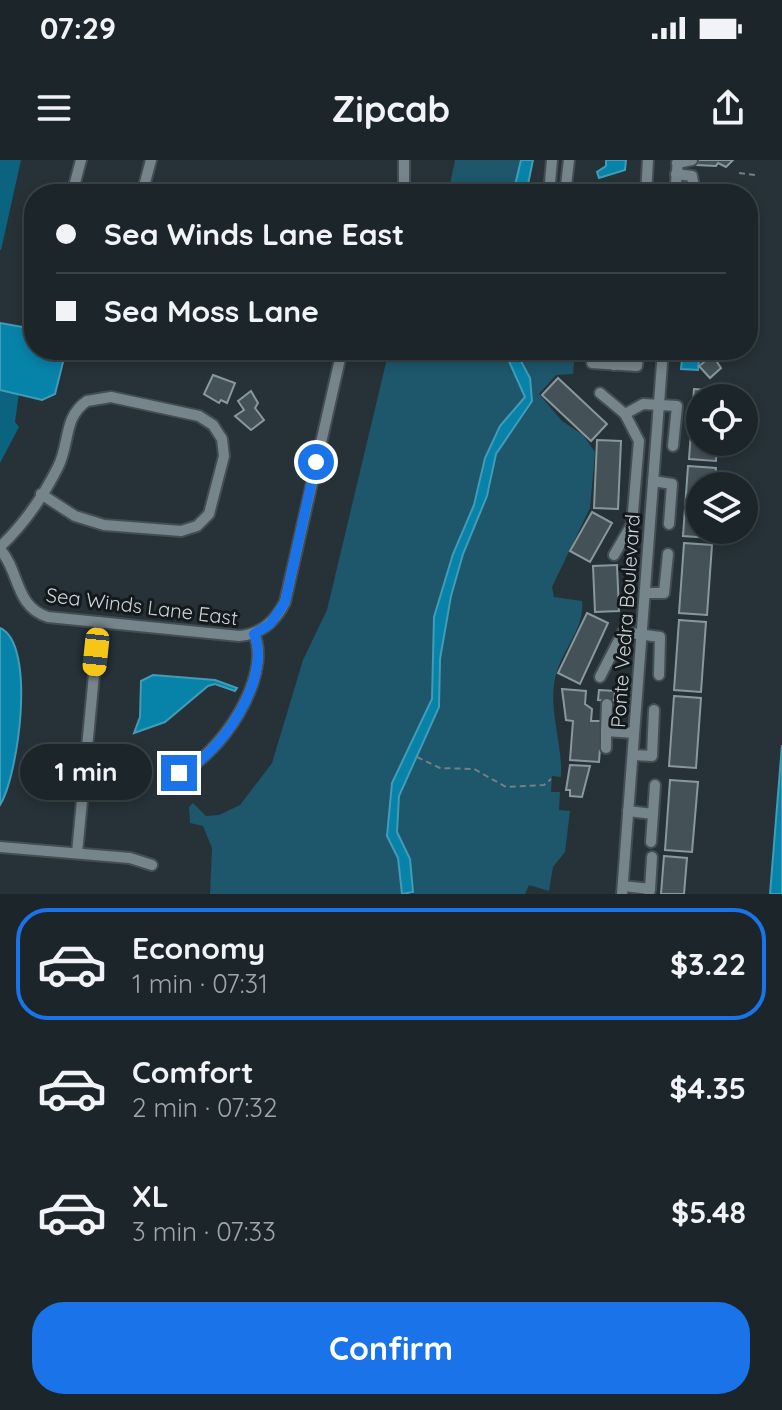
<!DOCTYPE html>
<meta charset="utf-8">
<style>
:root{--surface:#1c262a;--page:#252e32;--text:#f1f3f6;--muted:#a0a5a8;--line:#3a4347;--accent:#1a73e8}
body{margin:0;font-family:Quicksand,sans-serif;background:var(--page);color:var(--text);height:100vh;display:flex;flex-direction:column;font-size:30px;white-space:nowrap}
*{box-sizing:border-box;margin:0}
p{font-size:26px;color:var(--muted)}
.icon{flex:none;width:44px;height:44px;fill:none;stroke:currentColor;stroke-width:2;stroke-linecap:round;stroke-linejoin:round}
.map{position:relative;height:734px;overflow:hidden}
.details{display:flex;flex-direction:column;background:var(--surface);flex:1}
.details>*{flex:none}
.top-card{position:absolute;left:24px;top:24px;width:734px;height:176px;border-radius:32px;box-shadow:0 4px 12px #0003,0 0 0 2px var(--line);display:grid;align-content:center;height:176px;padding:0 32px;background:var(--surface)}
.buttons{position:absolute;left:686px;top:224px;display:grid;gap:16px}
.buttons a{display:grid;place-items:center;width:72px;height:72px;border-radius:50%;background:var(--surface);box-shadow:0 4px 12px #0003,0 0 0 2px var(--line);font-size:40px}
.end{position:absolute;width:36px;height:36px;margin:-18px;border:10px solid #1a73e8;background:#fff;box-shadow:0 0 0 4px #fff}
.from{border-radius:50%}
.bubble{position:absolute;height:56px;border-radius:28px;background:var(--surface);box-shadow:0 4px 12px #0003,0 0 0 2px var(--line);font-size:26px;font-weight:700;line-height:56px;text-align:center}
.car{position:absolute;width:24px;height:48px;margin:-24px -12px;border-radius:10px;box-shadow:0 0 6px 2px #0007;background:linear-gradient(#f5c518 24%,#345 0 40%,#f5c518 0 76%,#345 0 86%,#f5c518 0)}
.top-card b{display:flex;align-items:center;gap:28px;height:76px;font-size:30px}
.top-card b+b{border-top:2px solid var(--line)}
.top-card i{width:20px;height:20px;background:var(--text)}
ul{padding:14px 0 0;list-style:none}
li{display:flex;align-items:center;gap:24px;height:112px;margin:0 16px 12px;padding:0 16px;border:4px solid transparent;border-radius:32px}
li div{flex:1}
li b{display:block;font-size:30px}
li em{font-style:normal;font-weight:700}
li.current{border-color:var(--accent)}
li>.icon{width:72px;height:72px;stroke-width:1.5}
.cta{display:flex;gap:16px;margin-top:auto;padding:16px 32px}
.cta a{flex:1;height:92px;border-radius:32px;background:var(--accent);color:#fff;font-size:32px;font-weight:700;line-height:92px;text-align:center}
.status{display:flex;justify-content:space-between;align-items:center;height:56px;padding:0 40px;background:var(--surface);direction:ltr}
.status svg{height:22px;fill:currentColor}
header{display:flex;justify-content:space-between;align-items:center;height:104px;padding:0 32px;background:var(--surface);font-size:36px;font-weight:700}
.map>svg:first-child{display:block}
.green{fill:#1e566c}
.forest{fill:#0b6380}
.water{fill:#0783a9;stroke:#429bb7;stroke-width:2}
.building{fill:#445157;stroke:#89989f;stroke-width:2}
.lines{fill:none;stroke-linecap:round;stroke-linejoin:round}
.minor-casing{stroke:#434e54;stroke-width:14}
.path{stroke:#757f84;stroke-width:2;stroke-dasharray:6 4;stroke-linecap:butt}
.minor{stroke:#76858b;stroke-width:10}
.route{stroke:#1a73e8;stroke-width:10}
.labels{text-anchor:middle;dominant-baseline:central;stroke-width:6;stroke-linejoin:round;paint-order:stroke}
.street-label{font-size:20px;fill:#cdd4d8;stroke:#14191c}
</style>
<div class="status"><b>07:29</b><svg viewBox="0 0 49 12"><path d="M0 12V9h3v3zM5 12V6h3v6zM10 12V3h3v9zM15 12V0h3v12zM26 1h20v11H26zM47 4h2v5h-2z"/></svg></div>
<header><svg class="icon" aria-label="menu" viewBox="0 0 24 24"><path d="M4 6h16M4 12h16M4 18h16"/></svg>Zipcab<svg class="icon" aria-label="share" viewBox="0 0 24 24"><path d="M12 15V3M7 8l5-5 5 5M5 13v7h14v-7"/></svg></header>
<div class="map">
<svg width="782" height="734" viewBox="0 0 782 734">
<rect width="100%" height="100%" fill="#263238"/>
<g class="green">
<path d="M455,0H521L513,34H448Z"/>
<path d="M389,190H504L525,237L500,266L485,298L474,345L453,394L434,457L432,539L392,623L387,676L398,698L402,734H210L212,688L203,666L190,663L189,647L193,643L206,656L219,655L240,645L272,603L303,500L327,450Z"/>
<path d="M515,190H575L573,214L556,215L539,234L562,261L583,275L595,292L590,348L552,427L554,437L582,441C585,466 565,487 557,511C546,545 563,582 561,617L552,616L551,632H560L559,650L570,651L565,692L553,707L549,731L529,725L525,734H413L410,699L397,672L399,636L439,547L440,499L451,436L463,394L490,328L496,294L532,241L530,218Z"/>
</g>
<g class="forest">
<path d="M0,0H21L1,90H0Z"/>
<path d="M0,230L19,233L15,262L19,267L0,303Z"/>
</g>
<g class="water">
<path d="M521,0H533L526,34H513Z"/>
<path d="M606,0H626L625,10L599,18L597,12L606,6Z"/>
<path d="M0,163L34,169V190H66L55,234L42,240L0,230Z"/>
<path d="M504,190H515L530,218L532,241L496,294L487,336L463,394L451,436L440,499L439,547L399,636L397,672L410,699L413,732L402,734L398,698L387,676L392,623L432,539L434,457L453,394L474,345L485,298L500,266L525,237Z"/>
<path d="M683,190H700L698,210L681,209Z"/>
<path d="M0,468C37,484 18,617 0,645Z"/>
<path d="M153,515L215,520L237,528L235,531L215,524L208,526L165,562L134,573L140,557L141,521Z"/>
<path d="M782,585V734H770Z"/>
</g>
<g class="building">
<path d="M698,0H733L726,7L718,3L716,6L697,5Z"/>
<path d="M596,24L634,27L637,34H595Z"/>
<path d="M703,28L736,31L735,34H702Z"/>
<path d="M703,190H722L718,194L722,198L717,202L721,208L710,218L699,206L704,202L700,196Z"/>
<path d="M213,215L235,223L227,243L221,240L219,243L204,234Z"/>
<path d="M558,218L607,264L591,281L542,235Z"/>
<path d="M694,229L721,231V238H700V282H717L716,301L689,299Z"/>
<path d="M251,231L258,243L255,248L264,260L251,270L235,256L244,250L238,241Z"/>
<path d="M597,280L621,281L618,349L594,348Z"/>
<path d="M688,306L716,308L714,326H700V370H711L710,378L683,376Z"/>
<path d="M592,352L612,363L590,402L570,391Z"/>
<path d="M684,383L712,385L707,455L679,453Z"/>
<path d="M617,405L619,451L595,452L593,406Z"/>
<path d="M587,453L608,463L580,524L558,513Z"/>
<path d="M679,460L706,462L701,532L674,530Z"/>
<path d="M562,529L586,531L585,544L592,549L591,561H602L599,602L570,600L573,561L566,560Z"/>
<path d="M599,530L615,531L614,541L598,540Z"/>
<path d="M674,536L701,538L696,608L669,606Z"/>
<path d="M570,605L590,606L582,637L570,636V630H566Z"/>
<path d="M670,620L698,622L692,692L665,690Z"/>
<path d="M664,696L687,698L684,734H661Z"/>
</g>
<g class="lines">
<defs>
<g id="minor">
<path d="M404,0V34"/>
<path d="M677,3L692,0"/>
<path d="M676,14L692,16L695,34"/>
<path d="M72,34L81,0"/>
<path d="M142,34L151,0"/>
<path d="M549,34L552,0"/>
<path d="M565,34L569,0"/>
<path d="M646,34L648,0"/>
<path d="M675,34L678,0"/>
<path d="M593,190L592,203L637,206L639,190"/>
<path d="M614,205L615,190"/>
<path d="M600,233L625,254"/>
<path d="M653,321L672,324L669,364"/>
<path d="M0,387C23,365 44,335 58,307C70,284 63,257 87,241L111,237L199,256L213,265L222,279L224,296L209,354L197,366L181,371L104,365L75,356L41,334"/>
<path d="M0,389C20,412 15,447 48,457L239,476C261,474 275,462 285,442L342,190"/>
<path d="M614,395L632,364L639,281L625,254L643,244L677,246L673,286"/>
<path d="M645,433H664L668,394"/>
<path d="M600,517L623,472L660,477L659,515"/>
<path d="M607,544L606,571L634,573"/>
<path d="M606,588V571"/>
<path d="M633,595L652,596L654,550"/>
<path d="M179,613C219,597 273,517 254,474"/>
<path d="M628,651L653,654L651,682"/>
<path d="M653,654L655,625"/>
<path d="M0,687L130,698L152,705"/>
<path d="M77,693L99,462"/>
<path d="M623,726L650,729L649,734"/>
<path d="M650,729L652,697"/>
<path d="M622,734L663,190"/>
</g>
</defs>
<use href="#minor" class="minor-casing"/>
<g class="path">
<path d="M739,13L755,15"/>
<path d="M417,597L440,608L474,609L506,627L544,625L551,619"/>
</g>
<use href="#minor" class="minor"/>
</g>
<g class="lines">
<path class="route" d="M179,613C219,598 273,517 254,474L270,464L285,442L316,302"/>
</g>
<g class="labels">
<g class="street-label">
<text transform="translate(142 446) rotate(7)">Sea Winds Lane East</text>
<text transform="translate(625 461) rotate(-86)">Ponte Vedra Boulevard</text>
</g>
</g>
</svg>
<div class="buttons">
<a><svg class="icon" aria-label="locate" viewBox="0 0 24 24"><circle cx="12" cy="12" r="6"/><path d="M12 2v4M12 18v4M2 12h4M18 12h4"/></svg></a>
<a><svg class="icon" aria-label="layers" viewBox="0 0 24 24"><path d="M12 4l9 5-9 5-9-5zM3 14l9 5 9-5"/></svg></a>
</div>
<i class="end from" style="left:316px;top:302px"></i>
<i class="end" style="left:179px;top:613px"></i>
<div class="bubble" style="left:20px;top:584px;width:132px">1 min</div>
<i class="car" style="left:96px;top:492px;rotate:186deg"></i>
<div class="top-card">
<b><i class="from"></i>Sea Winds Lane East</b>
<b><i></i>Sea Moss Lane</b>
</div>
</div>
<section class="details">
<ul>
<li class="current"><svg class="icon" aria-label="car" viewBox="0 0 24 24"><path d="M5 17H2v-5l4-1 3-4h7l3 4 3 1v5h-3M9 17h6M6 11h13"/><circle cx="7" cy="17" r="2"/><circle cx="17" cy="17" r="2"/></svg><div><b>Economy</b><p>1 min · 07:31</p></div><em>$3.22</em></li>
<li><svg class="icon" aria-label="car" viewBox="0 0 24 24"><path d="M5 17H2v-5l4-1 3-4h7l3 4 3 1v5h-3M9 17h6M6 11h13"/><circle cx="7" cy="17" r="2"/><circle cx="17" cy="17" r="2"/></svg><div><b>Comfort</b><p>2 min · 07:32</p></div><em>$4.35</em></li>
<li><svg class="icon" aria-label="car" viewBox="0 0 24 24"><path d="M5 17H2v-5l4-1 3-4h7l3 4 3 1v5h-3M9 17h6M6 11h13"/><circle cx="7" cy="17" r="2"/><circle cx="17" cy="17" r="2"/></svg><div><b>XL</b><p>3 min · 07:33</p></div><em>$5.48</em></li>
</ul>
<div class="cta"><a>Confirm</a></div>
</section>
